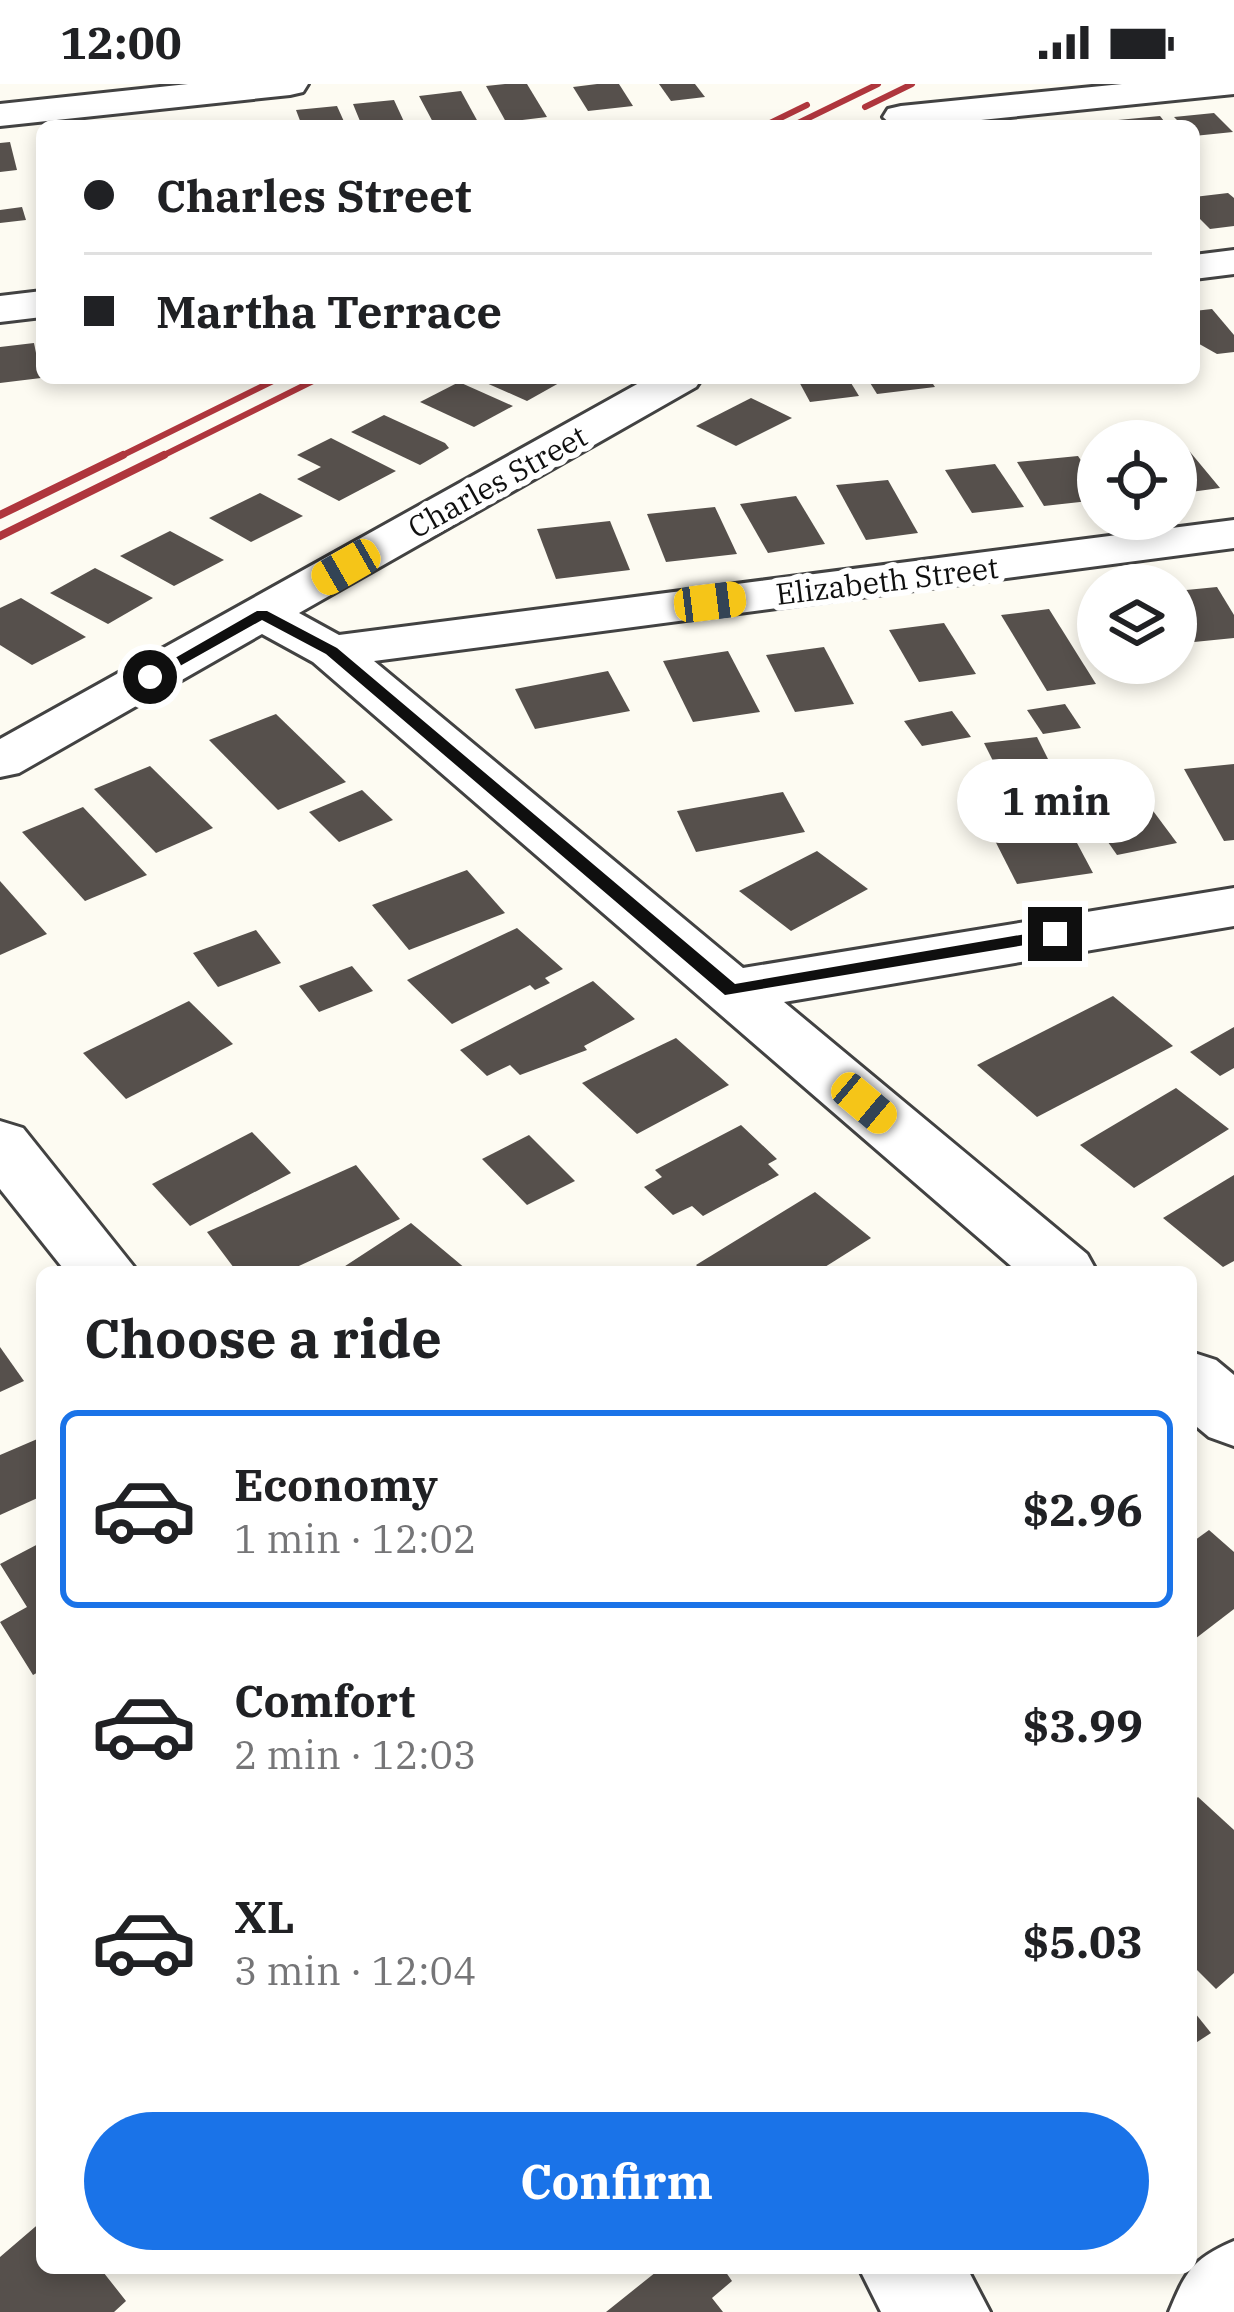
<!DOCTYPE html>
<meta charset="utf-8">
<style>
:root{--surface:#fff;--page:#f2f2f2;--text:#202124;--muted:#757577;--line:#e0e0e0;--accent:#1a73e8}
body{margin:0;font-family:"IBM Plex Serif",serif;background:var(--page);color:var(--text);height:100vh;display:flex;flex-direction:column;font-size:45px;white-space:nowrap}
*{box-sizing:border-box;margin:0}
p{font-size:39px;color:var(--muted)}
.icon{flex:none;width:66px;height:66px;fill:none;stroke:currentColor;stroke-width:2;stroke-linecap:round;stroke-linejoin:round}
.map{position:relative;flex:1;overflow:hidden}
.sheet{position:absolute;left:36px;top:1182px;width:1161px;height:1008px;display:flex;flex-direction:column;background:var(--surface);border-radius:18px;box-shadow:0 6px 18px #0003}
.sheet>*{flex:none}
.banner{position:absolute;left:36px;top:36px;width:1164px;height:264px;border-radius:18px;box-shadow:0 6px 18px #0003;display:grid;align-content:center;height:264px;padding:0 48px;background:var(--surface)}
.fabs{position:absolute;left:1077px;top:336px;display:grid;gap:24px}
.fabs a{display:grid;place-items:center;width:120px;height:120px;border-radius:50%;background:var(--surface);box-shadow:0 6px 18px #0003;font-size:60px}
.end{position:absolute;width:54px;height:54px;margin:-27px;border:15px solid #0f0f0f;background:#fff;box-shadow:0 0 0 6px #fff}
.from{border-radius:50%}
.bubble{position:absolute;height:84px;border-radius:42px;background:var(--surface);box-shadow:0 6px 18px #0003;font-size:39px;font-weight:800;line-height:84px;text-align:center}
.car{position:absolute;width:36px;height:72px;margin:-36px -18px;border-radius:15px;box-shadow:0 0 9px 3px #0007;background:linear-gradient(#f5c518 24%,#345 0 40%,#f5c518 0 76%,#345 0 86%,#f5c518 0)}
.banner b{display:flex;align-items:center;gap:42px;height:114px;font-size:45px}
.banner b+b{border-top:3px solid var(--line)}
.banner i{width:30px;height:30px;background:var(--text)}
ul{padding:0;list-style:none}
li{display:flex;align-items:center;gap:36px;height:198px;margin:0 24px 18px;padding:0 24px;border:6px solid transparent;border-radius:18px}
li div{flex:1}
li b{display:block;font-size:45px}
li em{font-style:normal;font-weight:800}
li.selected{border-color:var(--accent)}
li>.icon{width:108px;height:108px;stroke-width:1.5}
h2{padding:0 48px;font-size:54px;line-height:144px}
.cta{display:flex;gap:24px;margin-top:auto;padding:24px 48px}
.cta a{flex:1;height:138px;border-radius:72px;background:var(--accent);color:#fff;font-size:48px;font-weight:800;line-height:138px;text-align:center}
.status{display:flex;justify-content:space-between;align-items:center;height:84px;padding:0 60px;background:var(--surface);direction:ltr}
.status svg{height:33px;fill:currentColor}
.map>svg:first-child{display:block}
.building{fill:#56504c}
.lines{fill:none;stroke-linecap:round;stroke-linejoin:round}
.minor-casing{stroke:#424242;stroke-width:6}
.minor{fill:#fff;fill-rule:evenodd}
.rail-far1{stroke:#af363d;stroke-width:6}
.rail{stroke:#af363d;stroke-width:8}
.route{fill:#0f0f0f}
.labels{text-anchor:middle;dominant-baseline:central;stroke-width:12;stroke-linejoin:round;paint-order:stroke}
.far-street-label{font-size:30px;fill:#0f0f0f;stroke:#fff}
</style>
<div class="status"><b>12:00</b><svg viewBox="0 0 49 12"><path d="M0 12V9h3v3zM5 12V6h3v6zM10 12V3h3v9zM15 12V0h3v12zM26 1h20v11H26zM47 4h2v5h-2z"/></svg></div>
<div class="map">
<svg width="1234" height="2228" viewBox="0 0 1234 2228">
<rect width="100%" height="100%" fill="#fdfbf2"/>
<g class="building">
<path d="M505,0H527L547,33L506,38L486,2Z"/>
<path d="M597,0H619L633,22L588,27L573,3Z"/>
<path d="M659,0H695L705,13L671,17Z"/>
<path d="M461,7L478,38L435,42L419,12Z"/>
<path d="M394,16L406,42H362L353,20Z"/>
<path d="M337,22L346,42H302L296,26Z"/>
<path d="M1214,29L1233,48L1194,52V42H1183L1174,33Z"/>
<path d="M1160,32L1168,42H1123L1118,36Z"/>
<path d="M10,58L17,86L0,88V59Z"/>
<path d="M1228,109L1234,114V142L1210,145L1194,129V113Z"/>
<path d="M22,123L26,136L0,139V126Z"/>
<path d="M1212,225L1234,251V268L1217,270L1194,257V227Z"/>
<path d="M34,259L41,294L0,299V263Z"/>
<path d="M475,294H568L527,317Z"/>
<path d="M797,294H848L859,312L810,318Z"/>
<path d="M867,294H929L935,303L877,310Z"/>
<path d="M459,298L513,322L474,343L420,318Z"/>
<path d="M751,314L792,334L736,362L696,342Z"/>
<path d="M384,331L445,359L449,364L420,381L351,348Z"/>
<path d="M1176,351L1220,404L1176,410V357L1153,354Z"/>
<path d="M331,354L396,387L339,417L297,395L321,383L297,371Z"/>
<path d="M1078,372L1098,401V416L1044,422L1017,378Z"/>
<path d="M995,380L1024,423L972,429L945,386Z"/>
<path d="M888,396L918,449L866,456L836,401Z"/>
<path d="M260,409L303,432L251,458L209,434Z"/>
<path d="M796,412L825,460L768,469L740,420Z"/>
<path d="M715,423L737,470L666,478L647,430Z"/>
<path d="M610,437L630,486L556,495L537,445Z"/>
<path d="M170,447L224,476L174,502L120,472Z"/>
<path d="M95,484L153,514L108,540L50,509Z"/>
<path d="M1217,503L1234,531V554L1184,559L1176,544V507Z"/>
<path d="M21,514L86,553L32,581L0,561V524Z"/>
<path d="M1049,525L1096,600L1047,607L1001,531Z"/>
<path d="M944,539L976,590L919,598L889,546Z"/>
<path d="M824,563L854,620L795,628L766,571Z"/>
<path d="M728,567L760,628L693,638L663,577Z"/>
<path d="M608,587L630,627L535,645L515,605Z"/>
<path d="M1065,620L1081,644L1043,650L1027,626Z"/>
<path d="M952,627L971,653L922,662L904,637Z"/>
<path d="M276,630L346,698L278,726L209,656Z"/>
<path d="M1037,653L1054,687L1001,693L984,659Z"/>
<path d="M1234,680V756L1224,757L1184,685Z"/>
<path d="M150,682L213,744L156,769L94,705Z"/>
<path d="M1136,704L1177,759L1117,771L1078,715Z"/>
<path d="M362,706L393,736L339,758L309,728Z"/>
<path d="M783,708L805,748L696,768L677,727Z"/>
<path d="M83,723L147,791L85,817L22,748Z"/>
<path d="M1061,729L1093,789L1017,800L986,739Z"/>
<path d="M817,767L868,805L791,847L739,807Z"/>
<path d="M467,786L505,829L409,866L372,821Z"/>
<path d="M0,797L47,850L0,871Z"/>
<path d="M517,844L563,885L545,894L550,899L535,906L530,901L452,940L407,896Z"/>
<path d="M256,846L281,879L218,903L193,869Z"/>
<path d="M352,882L373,907L319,928L299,902Z"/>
<path d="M593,897L635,935L584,962L587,966L520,991L510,981L487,992L460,966Z"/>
<path d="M1113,912L1173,962L1037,1033L977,981Z"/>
<path d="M189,917L233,960L126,1015L83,969Z"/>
<path d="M1234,943V984L1220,992L1190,968Z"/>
<path d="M676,954L729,1001L637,1050L582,999Z"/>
<path d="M1176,1004L1229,1045L1134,1104L1080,1061Z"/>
<path d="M741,1041L777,1075L768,1080L779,1091L703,1132L692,1122L673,1131L644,1103L662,1093L655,1086Z"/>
<path d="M252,1048L291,1089L190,1142L152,1100Z"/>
<path d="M529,1051L575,1097L527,1121L482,1075Z"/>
<path d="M356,1081L400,1135L286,1188H237L207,1148Z"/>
<path d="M1234,1091V1177L1223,1183L1163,1134Z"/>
<path d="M815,1108L871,1154L817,1188H703L696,1181Z"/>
<path d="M411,1139L466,1185L336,1188Z"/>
<path d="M0,1263L24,1297L0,1308Z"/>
<path d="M42,1353V1412L0,1431V1371Z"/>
<path d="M1209,1446L1234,1468V1525L1191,1558V1459Z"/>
<path d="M42,1458V1586L33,1591L0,1538L27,1523L0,1480Z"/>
<path d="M1198,1713L1234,1746V1889L1216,1905L1191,1880V1719Z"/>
<path d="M1191,1924L1211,1949L1191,1962Z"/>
<path d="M42,2137V2184H100L126,2217L114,2228H0V2173Z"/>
<path d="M661,2184H723L732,2197L712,2214L723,2228H606Z"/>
</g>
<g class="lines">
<defs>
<g id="minor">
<path d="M188,0H308L303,8L290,11L0,42V20Z"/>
<path d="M1122,0H1234V10L922,42H893L883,33L888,25L901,22Z"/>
<path d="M1234,166V190L1194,195V171Z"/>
<path d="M42,207V233L0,238V212Z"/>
<path d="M648,294H702L696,303L299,529L339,551L1234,436V464L374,577L743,884L1234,804V842L784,918L1087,1170L1097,1188H1018L313,578L262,550L19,689L0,693V655Z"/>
<path d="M0,1037L23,1044L138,1188H66L0,1105Z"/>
<path d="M1191,1268L1216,1276L1234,1291V1362L1209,1353L1191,1338Z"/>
<path d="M1234,2157V2228H1169C1186,2187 1192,2175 1234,2157Z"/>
<path d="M859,2184H967L990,2228H881Z"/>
</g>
</defs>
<use href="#minor" class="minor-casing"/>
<use href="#minor" class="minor"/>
<g class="rail-far1">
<path d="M865,23L912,0"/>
<path d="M764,42L807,21"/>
<path d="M792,42L878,0"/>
<path d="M117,374L279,294"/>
<path d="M158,374L319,294"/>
</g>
<g class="rail">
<path d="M0,431L123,371"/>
<path d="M0,452L164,371"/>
</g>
</g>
<path class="route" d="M257,527H267L337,564L735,900L1055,845L1064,850L1055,856L725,911L326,570L262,536L155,596L142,593Z"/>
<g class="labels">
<g class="far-street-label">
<text transform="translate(497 397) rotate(-29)">Charles Street</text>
<text transform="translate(887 496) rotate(-7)">Elizabeth Street</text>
</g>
</g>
</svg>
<div class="fabs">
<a><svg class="icon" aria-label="locate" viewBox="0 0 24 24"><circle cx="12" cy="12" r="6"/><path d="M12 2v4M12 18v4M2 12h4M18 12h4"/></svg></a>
<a><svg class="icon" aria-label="layers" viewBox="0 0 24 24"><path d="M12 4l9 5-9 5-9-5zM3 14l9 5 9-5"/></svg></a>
</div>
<i class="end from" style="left:150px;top:593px"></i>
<i class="end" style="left:1055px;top:850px"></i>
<div class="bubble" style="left:957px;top:675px;width:198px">1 min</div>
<i class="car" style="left:346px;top:483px;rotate:240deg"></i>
<i class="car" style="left:710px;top:518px;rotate:83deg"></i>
<i class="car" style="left:864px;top:1019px;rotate:130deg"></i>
<div class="banner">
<b><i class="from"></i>Charles Street</b>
<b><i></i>Martha Terrace</b>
</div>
<section class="sheet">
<h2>Choose a ride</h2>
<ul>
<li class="selected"><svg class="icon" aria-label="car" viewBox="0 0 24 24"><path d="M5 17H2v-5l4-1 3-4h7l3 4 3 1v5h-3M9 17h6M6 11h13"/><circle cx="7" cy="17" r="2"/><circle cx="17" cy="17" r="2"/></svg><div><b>Economy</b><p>1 min · 12:02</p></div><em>$2.96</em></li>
<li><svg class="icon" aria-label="car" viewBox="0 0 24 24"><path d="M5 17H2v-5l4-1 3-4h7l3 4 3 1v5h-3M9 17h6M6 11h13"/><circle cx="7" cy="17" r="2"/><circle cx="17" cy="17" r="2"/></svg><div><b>Comfort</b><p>2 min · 12:03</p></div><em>$3.99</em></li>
<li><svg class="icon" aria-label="car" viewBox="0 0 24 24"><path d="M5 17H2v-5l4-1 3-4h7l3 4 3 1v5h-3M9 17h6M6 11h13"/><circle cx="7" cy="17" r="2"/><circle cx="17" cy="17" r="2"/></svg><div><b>XL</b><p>3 min · 12:04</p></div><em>$5.03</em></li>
</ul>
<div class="cta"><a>Confirm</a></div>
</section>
</div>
